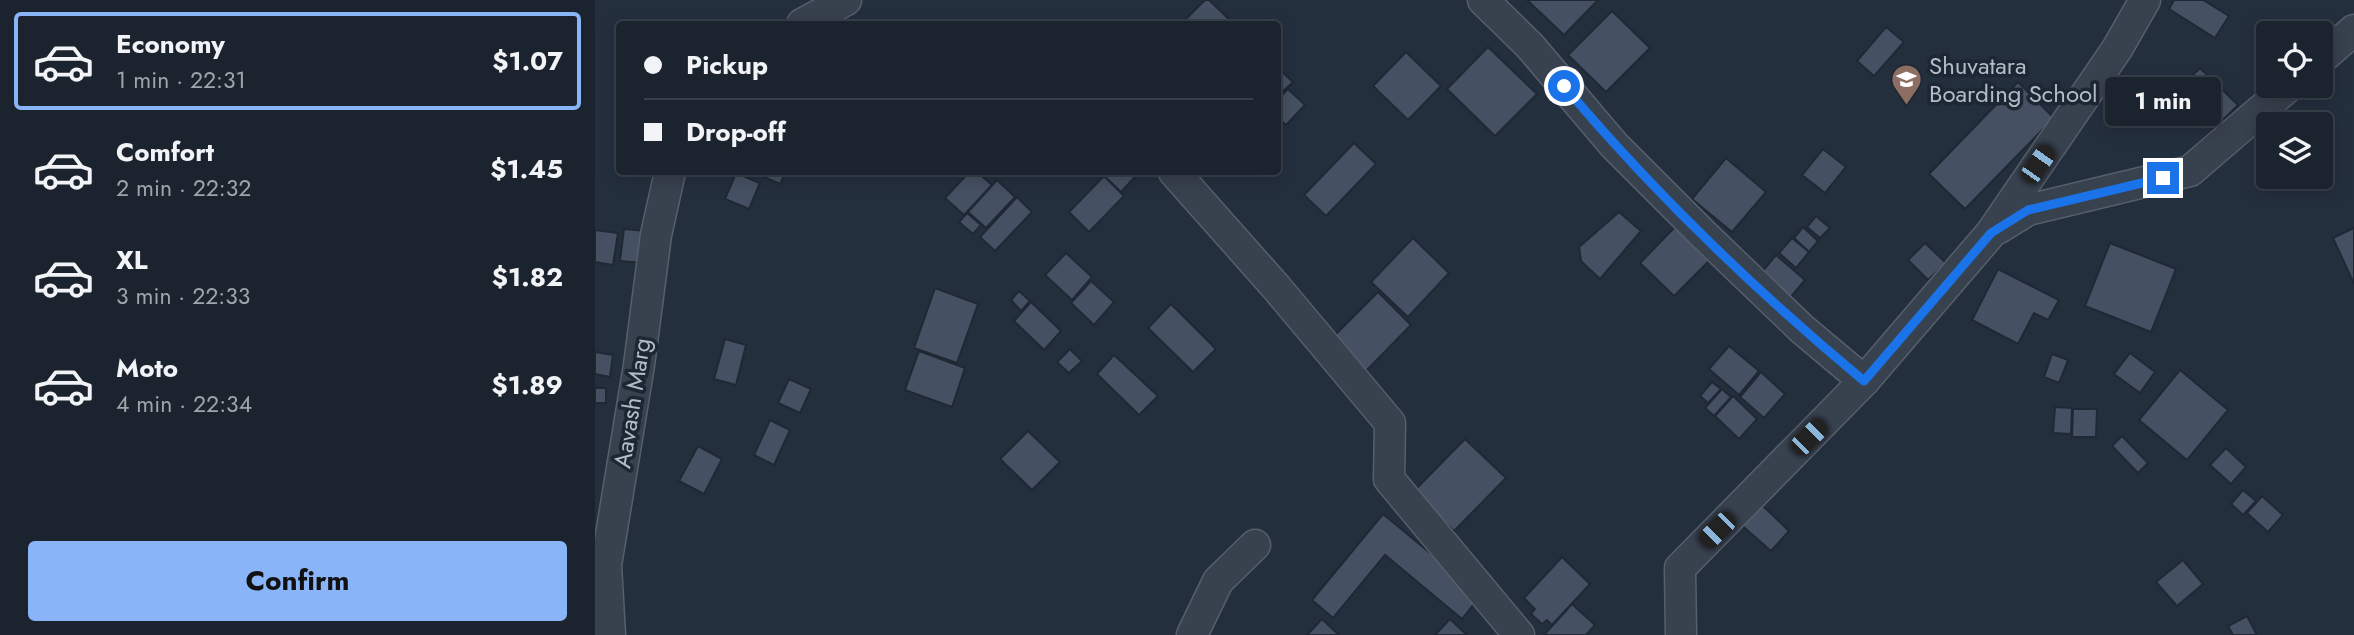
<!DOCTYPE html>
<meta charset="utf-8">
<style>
:root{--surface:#1b232e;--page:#242b36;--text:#f1f3f6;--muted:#a0a4aa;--line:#39404a;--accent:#8ab4f8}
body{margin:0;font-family:Jost,sans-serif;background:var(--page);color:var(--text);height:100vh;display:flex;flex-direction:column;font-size:26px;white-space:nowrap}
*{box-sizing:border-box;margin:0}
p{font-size:23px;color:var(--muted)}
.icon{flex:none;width:38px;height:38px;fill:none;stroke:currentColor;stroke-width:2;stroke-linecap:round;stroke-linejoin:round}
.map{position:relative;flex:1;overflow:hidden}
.details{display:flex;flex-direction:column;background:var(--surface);width:595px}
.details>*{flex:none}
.top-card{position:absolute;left:21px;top:21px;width:665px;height:154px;border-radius:7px;box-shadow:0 4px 18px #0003,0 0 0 2px var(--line);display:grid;align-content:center;height:154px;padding:0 28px;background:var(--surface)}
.controls{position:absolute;left:1661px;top:21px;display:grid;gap:14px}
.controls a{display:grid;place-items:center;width:77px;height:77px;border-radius:7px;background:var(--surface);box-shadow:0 4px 18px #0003,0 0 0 2px var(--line);font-size:35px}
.end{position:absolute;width:32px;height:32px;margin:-16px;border:9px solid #1a73e8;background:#fff;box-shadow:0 0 0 4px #fff}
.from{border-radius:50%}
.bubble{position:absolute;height:49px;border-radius:7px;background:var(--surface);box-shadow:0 4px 18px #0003,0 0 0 2px var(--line);font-size:23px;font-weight:700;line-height:49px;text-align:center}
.car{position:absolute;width:21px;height:42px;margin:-21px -10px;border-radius:9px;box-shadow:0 0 5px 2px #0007;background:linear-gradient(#222 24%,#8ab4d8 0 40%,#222 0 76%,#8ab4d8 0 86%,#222 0)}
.top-card b{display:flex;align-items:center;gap:24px;height:66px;font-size:26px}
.top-card b+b{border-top:2px solid var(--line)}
.top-card i{width:18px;height:18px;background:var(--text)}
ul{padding:12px 0 0;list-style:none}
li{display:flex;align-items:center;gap:21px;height:98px;margin:0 14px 10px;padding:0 14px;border:4px solid transparent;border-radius:7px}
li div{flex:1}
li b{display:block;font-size:26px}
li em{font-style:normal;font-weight:700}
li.active{border-color:var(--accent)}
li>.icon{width:63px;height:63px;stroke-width:1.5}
.primary-button{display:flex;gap:14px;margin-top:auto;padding:14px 28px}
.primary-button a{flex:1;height:80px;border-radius:7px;background:var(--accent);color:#111;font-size:28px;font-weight:700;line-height:80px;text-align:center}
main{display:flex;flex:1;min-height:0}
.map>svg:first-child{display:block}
.building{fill:#455162;stroke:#1f2835;stroke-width:2}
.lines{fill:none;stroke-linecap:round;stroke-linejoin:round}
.street-casing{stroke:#565f6c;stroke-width:33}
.street{stroke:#38414e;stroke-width:30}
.route{stroke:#1a73e8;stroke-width:9}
.labels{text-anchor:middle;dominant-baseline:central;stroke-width:7;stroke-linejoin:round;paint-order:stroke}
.poi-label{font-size:24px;fill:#b4bcc9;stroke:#1d2633;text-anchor:start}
.street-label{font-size:24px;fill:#b4bcc9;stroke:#1d2633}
</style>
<main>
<section class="details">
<ul>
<li class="active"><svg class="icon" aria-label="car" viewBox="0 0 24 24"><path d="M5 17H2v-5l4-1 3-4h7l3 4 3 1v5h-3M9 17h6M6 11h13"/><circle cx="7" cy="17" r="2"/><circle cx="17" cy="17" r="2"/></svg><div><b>Economy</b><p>1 min · 22:31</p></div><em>$1.07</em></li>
<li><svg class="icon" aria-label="car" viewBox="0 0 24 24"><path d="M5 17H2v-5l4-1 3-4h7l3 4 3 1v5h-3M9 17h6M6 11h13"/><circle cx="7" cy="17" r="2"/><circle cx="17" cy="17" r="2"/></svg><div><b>Comfort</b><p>2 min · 22:32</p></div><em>$1.45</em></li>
<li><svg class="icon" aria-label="car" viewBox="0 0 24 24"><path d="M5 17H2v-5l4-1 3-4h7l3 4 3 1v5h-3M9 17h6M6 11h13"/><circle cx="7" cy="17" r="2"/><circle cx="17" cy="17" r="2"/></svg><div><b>XL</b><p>3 min · 22:33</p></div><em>$1.82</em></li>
<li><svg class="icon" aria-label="car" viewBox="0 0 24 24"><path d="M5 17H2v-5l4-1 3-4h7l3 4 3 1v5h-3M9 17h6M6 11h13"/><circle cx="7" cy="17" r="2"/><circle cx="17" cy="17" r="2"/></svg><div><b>Moto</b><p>4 min · 22:34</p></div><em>$1.89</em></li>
</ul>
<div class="primary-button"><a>Confirm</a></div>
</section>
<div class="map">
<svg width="1759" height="635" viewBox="0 0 1759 635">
<rect width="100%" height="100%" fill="#242f3e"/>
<g class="building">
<path d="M610,0H614L639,24H586Z"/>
<path d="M932,0H1003L969,35Z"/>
<path d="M1579,0H1608L1634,16L1620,38L1574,9Z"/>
<path d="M1017,11L1055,48L1011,92L973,55Z"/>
<path d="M1291,27L1309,42L1279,76L1262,61Z"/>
<path d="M893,47L942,94L900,136L852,89Z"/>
<path d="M811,52L846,86L813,120L778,86Z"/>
<path d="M1605,68L1643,105L1618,130L1580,92Z"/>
<path d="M684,69L698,82L682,97V71Z"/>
<path d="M1423,82L1459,118L1370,209L1334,174Z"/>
<path d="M693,89L710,105L691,125L682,117V100Z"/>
<path d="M759,143L781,164L731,216L709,195Z"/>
<path d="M1228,149L1251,167L1230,193L1207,175Z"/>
<path d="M1131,158L1171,192L1137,232L1097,199Z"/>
<path d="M158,172H191L185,184Z"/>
<path d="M374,172H382L397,185L369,215L350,198Z"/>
<path d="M505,172H534L540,177L526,192Z"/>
<path d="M141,173L165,183L154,209L130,199Z"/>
<path d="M509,176L529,196L494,232L474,212Z"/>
<path d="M402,180L420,197L391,228L373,212Z"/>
<path d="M422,197L437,212L400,251L385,237Z"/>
<path d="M1024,212L1046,231L1005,279L986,261L984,247Z"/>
<path d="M372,213L386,225L378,234L364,222Z"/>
<path d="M1221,216L1235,228L1225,238L1212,227Z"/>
<path d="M1080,227L1114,261L1079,296L1045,263Z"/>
<path d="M1208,227L1223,241L1214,252L1199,238Z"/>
<path d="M1759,228V284L1738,238Z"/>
<path d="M29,229L51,231L48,263L25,261Z"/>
<path d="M0,230L23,233L18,265L0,262Z"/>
<path d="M818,238L854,273L813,317L776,282Z"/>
<path d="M1197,238L1214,252L1201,268L1184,253Z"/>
<path d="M1330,243L1351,263L1333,280L1313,260Z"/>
<path d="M1515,243L1581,269L1556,332L1490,306Z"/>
<path d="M471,253L497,277L477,300L450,275Z"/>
<path d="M1181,255L1210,280L1189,305L1160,280Z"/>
<path d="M1403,269L1464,300L1453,320L1439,313L1423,344L1377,320Z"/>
<path d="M496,281L519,302L499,325L476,303Z"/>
<path d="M340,288L383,304L362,363L319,348Z"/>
<path d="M424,291L435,301L426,311L416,300Z"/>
<path d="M783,292L816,325L768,374L734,341Z"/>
<path d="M436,302L466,331L449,350L419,321Z"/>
<path d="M576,304L621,349L598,372L553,328Z"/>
<path d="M130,339L151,345L141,385L119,379Z"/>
<path d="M1134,346L1164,371L1144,395L1114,369Z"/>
<path d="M475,349L487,361L474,373L462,362Z"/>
<path d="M324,351L370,368L357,407L310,390Z"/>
<path d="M0,352L18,355L15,377L0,374Z"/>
<path d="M1535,353L1560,372L1545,393L1519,374Z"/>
<path d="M1457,354L1473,360L1464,383L1449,377Z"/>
<path d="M519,355L563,396L544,415L502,374Z"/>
<path d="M1585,370L1633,410L1592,460L1544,420Z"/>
<path d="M1166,372L1190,394L1169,418L1145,397Z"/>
<path d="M194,379L216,389L205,413L183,403Z"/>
<path d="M1117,382L1126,389L1113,403L1105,396Z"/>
<rect x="0" y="388" width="11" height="15"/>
<path d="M1127,389L1136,397L1119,416L1110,408Z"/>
<path d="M1138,396L1162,419L1144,439L1120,416Z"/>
<path d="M1460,407L1477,408L1476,434L1458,433Z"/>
<path d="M1478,409H1502L1501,437H1477Z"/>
<path d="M175,420L195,430L179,465L159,455Z"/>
<path d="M433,431L465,462L437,490L405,459Z"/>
<path d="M1527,436L1553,463L1543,473L1517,446Z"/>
<path d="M870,439L911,478L859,531L818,492Z"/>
<path d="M103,446L127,459L109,494L84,481Z"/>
<path d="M1631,448L1651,467L1636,484L1615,465Z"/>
<path d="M1648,490L1661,501L1648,515L1636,504Z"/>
<path d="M1667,496L1688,515L1673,532L1652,513Z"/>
<path d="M1164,502L1194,531L1176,551L1144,523Z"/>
<path d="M788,514L886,595L867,619L790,555L738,618L717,600Z"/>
<path d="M967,557L995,584L957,625L952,620L947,624L936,614L940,609L929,598Z"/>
<path d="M1588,560L1608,584L1582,606L1561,582Z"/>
<path d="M977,604L1000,625L991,635H949Z"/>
<path d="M1652,616L1662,635H1638L1633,626Z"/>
<path d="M727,619L744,635H712Z"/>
<path d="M855,619L872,635H840Z"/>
</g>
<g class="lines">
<defs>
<g id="street">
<path d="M888,0L935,46L1019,145L1108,234L1207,329L1269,381"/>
<path d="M207,24L251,0"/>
<path d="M1726,59L1759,30"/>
<path d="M579,172L681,287L795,423L794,479L924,635"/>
<path d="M1404,228L1433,210L1595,171L1694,86"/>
<path d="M15,635L11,565L44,365L61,235L75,172"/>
<path d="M597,635L623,581L660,545"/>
<path d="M1086,635L1085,568L1269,381L1396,233L1522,49L1550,0"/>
</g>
</defs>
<use href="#street" class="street-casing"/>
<use href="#street" class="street"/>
</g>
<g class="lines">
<path class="route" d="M969,86C1059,193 1161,291 1269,381L1396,233L1433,210L1568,178"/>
</g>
<defs>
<symbol id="school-pin" viewBox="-11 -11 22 30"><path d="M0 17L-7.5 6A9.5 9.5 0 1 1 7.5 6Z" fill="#8d6e63" stroke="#1d2633"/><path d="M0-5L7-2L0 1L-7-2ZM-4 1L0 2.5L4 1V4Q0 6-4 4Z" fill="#fff"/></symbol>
</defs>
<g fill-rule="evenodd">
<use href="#school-pin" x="1294" y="62" width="35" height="47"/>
</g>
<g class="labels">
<g class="poi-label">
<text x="1334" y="65">Shuvatara<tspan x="1334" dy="28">Boarding School</tspan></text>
</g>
<g class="street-label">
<text transform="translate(37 403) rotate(-81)">Aavash Marg</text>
</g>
</g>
</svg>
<div class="controls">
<a><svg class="icon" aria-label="locate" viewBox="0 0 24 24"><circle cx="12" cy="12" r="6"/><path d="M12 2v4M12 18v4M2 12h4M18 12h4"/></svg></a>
<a><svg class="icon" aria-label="layers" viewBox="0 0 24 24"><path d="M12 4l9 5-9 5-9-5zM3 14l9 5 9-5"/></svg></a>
</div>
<i class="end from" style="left:969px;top:86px"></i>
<i class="end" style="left:1568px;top:178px"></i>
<div class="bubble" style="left:1510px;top:77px;width:116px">1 min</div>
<i class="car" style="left:1443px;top:164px;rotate:35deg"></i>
<i class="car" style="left:1214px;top:437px;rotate:45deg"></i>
<i class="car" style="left:1122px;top:530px;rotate:225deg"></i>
<div class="top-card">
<b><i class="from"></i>Pickup</b>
<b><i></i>Drop-off</b>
</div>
</div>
</main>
